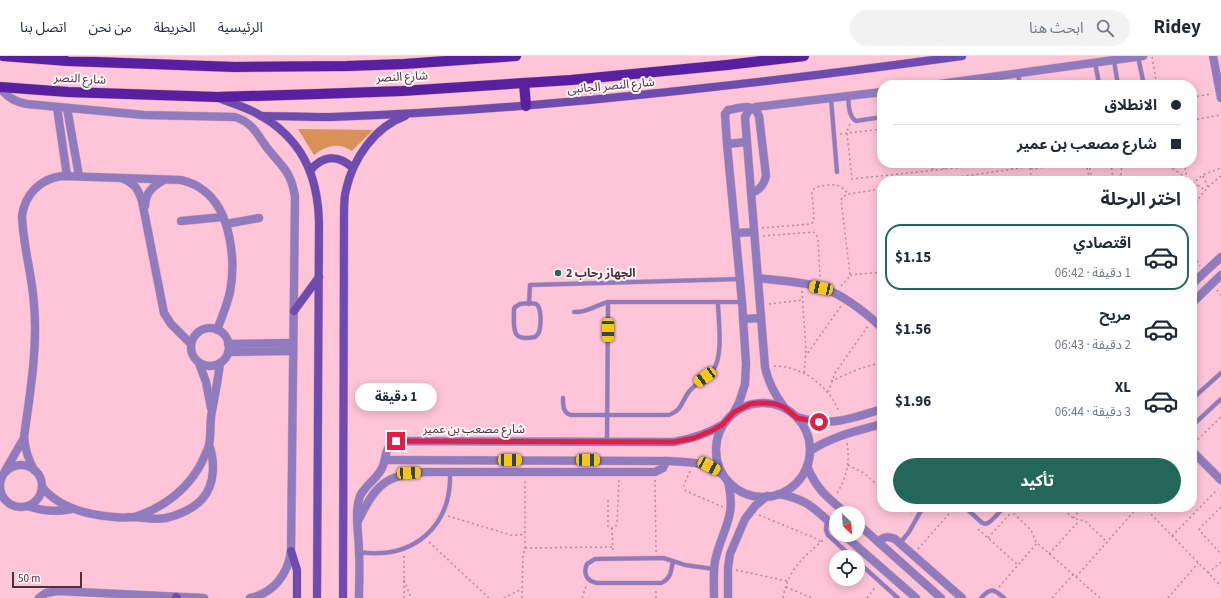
<!DOCTYPE html>
<html lang="ar">
<meta charset="utf-8">
<style>
:root{--surface:#fff;--page:#f2f2f3;--text:#1f2937;--muted:#747a83;--line:#e0e1e3;--accent:#226759}
body{margin:0;font-family:"Source Sans 3","Noto Sans Arabic",sans-serif;background:var(--page);color:var(--text);direction:rtl;height:100vh;display:flex;flex-direction:column;font-size:15px;white-space:nowrap}
*{box-sizing:border-box;margin:0}
p{font-size:13px;color:var(--muted)}
.icon{flex:none;width:22px;height:22px;fill:none;stroke:currentColor;stroke-width:2;stroke-linecap:round;stroke-linejoin:round}
.map{position:relative;flex:1;overflow:hidden;direction:ltr}
.panel{position:absolute;left:877px;top:120px;width:320px;height:336px;display:flex;flex-direction:column;background:var(--surface);border-radius:16px;box-shadow:0 2px 10px #0003;direction:rtl}
.panel>*{flex:none}
.hud{position:absolute;left:877px;top:24px;width:320px;height:88px;border-radius:16px;box-shadow:0 2px 10px #0003;direction:rtl;display:grid;align-content:center;height:88px;padding:0 16px;background:var(--surface)}
.needle{width:26px;rotate:155deg}
.buttons{position:absolute;left:829px;top:450px;display:grid;gap:8px}
.buttons a{display:grid;place-items:center;width:36px;height:36px;border-radius:50%;background:var(--surface);box-shadow:0 2px 10px #0003;font-size:20px}
.scale{position:absolute;left:12px;bottom:10px;width:70px;box-sizing:border-box;padding-left:4px;border:2px solid #4c303a;border-top:0;font-size:11px;line-height:14px;white-space:nowrap;color:#4c303a;-webkit-text-stroke:3px #fdf5f7;paint-order:stroke}
.end{position:absolute;width:18px;height:18px;margin:-9px;border:5px solid #e11d48;background:#fff;box-shadow:0 0 0 2px #fff}
.from{border-radius:50%}
.bubble{position:absolute;height:28px;border-radius:14px;background:var(--surface);box-shadow:0 2px 10px #0003;font-size:13px;font-weight:700;line-height:28px;text-align:center;direction:rtl}
.car{position:absolute;width:12px;height:24px;margin:-12px -6px;border-radius:5px;box-shadow:0 0 3px 1px #0007;background:linear-gradient(#f5c518 24%,#345 0 40%,#f5c518 0 76%,#345 0 86%,#f5c518 0)}
.hud b{display:flex;align-items:center;gap:14px;height:38px;font-size:15px}
.hud b+b{border-top:1px solid var(--line)}
.hud i{width:10px;height:10px;background:var(--text)}
ul{padding:0;list-style:none}
li{display:flex;align-items:center;gap:12px;height:66px;margin:0 8px 6px;padding:0 8px;border:2px solid transparent;border-radius:16px}
li div{flex:1}
li b{display:block;font-size:15px}
li em{font-style:normal;font-weight:700}
li.selected{border-color:var(--accent)}
li>.icon{width:36px;height:36px;stroke-width:1.5}
h2{padding:0 16px;font-size:18px;line-height:48px}
.button{display:flex;gap:8px;margin-top:auto;padding:8px 16px}
.button a{flex:1;height:46px;border-radius:24px;background:var(--accent);color:#fff;font-size:16px;font-weight:700;line-height:46px;text-align:center}
header{display:flex;align-items:center;gap:24px;box-sizing:border-box;height:56px;padding:0 20px;background:var(--surface);border-bottom:1px solid var(--line)}
header strong{font-size:19px}
nav{display:flex;gap:22px;margin-inline-start:auto;font-size:14px}
.search{width:280px;height:36px;background:var(--page);display:flex;align-items:center;gap:10px;box-sizing:border-box;padding:0 14px;border-radius:22px;color:var(--muted);font-size:15px}
.map>svg:first-child{display:block}
.green{fill:#d9915a}
.lines{fill:none;stroke-linecap:round;stroke-linejoin:round}
.lane-casing{stroke:#d7a3b4;stroke-width:5}
.street-casing{stroke:#d7a3b4;stroke-width:9}
.secondary-casing{stroke:#d7a3b4;stroke-width:9}
.primary-casing{stroke:#d7a3b4;stroke-width:11}
.path{stroke:#b98b9a;stroke-width:1.5;stroke-dasharray:2 3;stroke-linecap:butt}
.lane{stroke:#8f7bbe;stroke-width:4}
.street{stroke:#8f7bbe;stroke-width:8}
.secondary{stroke:#6e4bae;stroke-width:8}
.primary{stroke:#591fa1;stroke-width:10}
.route{stroke:#e11d48;stroke-width:5}
.poi-dot{fill:#226759;stroke:#fdf5f7;stroke-width:1.5}
.labels{text-anchor:middle;dominant-baseline:central;stroke-width:4;stroke-linejoin:round;paint-order:stroke}
.street-label{font-size:12px;fill:#4c303a;stroke:#fdf5f7}
.poi-label{font-size:12px;font-weight:bold;fill:#4c303a;stroke:#fdf5f7;text-anchor:start}
</style>
<header>
<strong>Ridey</strong>
<div class="search"><svg class="icon" aria-label="search" viewBox="0 0 24 24"><circle cx="10" cy="10" r="6"/><path d="M15 15l6 6"/></svg>ابحث هنا</div>
<nav><a>الرئيسية</a><a>الخريطة</a><a>من نحن</a><a>اتصل بنا</a></nav>
</header>
<div class="map">
<svg width="1221" height="542" viewBox="0 0 1221 542">
<rect width="100%" height="100%" fill="#fec4d7"/>
<path class="green" d="M298,73L373,74L352,95C338,86 327,89 314,99Z"/>
<g class="lines">
<defs>
<g id="lane">
<path d="M1138,1L1144,29"/>
<path d="M1114,5L1118,29"/>
<path d="M1095,7L1099,27L1097,29"/>
<path d="M1018,18L1020,29"/>
<path d="M848,40C849,48 848,60 856,65L882,61"/>
<path d="M831,43L837,116"/>
<path d="M520,248C525,248 532,246 536,248C542,251 541,270 539,276C538,279 537,279 535,281C510,286 514,272 514,253L515,251Z"/>
<path d="M529,248L530,229L740,223"/>
<path d="M574,256C587,257 596,249 608,246H742"/>
<path d="M563,342C563,350 563,357 571,359H669C682,354 681,347 688,337C695,327 707,323 713,314C724,300 718,263 718,246"/>
<path d="M1192,343L1221,317"/>
<path d="M1192,370L1221,343"/>
<path d="M607,385L608,246"/>
<path d="M964,451C987,468 981,478 1004,451"/>
<path d="M827,464L826,474L828,479L852,501"/>
<path d="M900,487L909,476L923,451"/>
<path d="M359,496C413,504 452,471 450,416"/>
<path d="M673,505L663,502L595,503L587,508C583,517 586,525 597,527H661C671,523 671,515 673,505L685,509L714,513"/>
<path d="M858,506L898,542"/>
<path d="M981,542C991,531 994,533 1004,542"/>
</g>
<g id="street">
<path d="M1213,0L1221,42"/>
<path d="M933,29L1143,0"/>
<path d="M0,31C6,41 16,46 27,48L144,59L235,61C254,67 257,79 268,93C283,112 291,115 295,141L291,495C288,518 274,537 250,542"/>
<path d="M57,51L67,120"/>
<path d="M67,52L79,120"/>
<path d="M727,88L746,86"/>
<path d="M124,123C135,128 138,133 142,145L164,257L171,268L191,288"/>
<path d="M145,150C145,137 153,130 164,124"/>
<path d="M181,165L223,161"/>
<path d="M226,168L259,162"/>
<path d="M736,177L754,176"/>
<path d="M758,222C779,225 802,225 823,232C845,240 865,256 882,272"/>
<path d="M1192,228L1221,201"/>
<path d="M1192,247L1221,219"/>
<path d="M743,263L761,262"/>
<circle cx="210" cy="291" r="19"/>
<path d="M228,288L293,287"/>
<path d="M228,296L293,295"/>
<path d="M199,307L206,326L211,352"/>
<circle cx="763" cy="394" r="47"/>
<path d="M784,351C775,339 768,326 765,311L745,61L749,54L756,51L882,36"/>
<path d="M734,356L739,347L745,328L746,308L742,246L727,88L725,58L728,54C740,52 754,46 759,60L766,120C764,129 760,134 751,137"/>
<path d="M797,361C831,371 850,363 882,353"/>
<path d="M810,395C832,380 857,375 882,368"/>
<path d="M1192,395L1221,424"/>
<path d="M385,404L666,405C688,406 704,405 723,419"/>
<circle cx="21" cy="430" r="21"/>
<path d="M807,410C816,433 828,442 846,457"/>
<path d="M34,414C28,403 25,393 24,381C30,337 38,292 34,248C32,218 23,190 22,160C25,138 40,123 62,120L181,124C189,126 197,129 203,134C231,154 236,205 230,236C227,249 222,261 217,274"/>
<path d="M5,415L24,382"/>
<path d="M42,431C59,452 88,459 114,461C121,462 128,461 135,461C146,462 155,464 166,462C179,459 195,452 203,442C215,428 215,405 209,389"/>
<path d="M779,438C807,443 815,453 836,472"/>
<path d="M28,450C42,455 57,456 71,453"/>
<path d="M135,461C164,451 188,433 202,406C204,400 208,394 209,389C211,380 210,370 211,361C214,343 218,325 220,307"/>
<path d="M358,465C375,430 385,418 426,416H655L663,412L666,405"/>
<path d="M858,468L941,542"/>
<path d="M844,479L916,542"/>
<path d="M879,486C883,480 888,480 895,483L962,542"/>
<path d="M39,542L46,537L57,535L204,542"/>
<path d="M359,542C359,527 360,511 359,496C359,479 354,456 360,440C365,430 375,424 381,414C388,402 382,393 396,385L674,386C691,383 707,378 722,369"/>
<path d="M714,542C714,529 713,517 715,505C722,473 737,461 728,426"/>
<path d="M728,542V512L730,498L745,463L755,450L767,440"/>
</g>
<g id="secondary">
<path d="M219,42C231,47 245,51 256,57C301,81 318,118 319,167L317,542"/>
<path d="M261,60C284,60 308,61 331,61C418,58 503,52 589,44C714,32 838,17 962,0"/>
<path d="M310,115C322,99 338,98 353,112"/>
<path d="M294,255L319,221"/>
<path d="M291,495L297,514V542"/>
<path d="M176,541L177,542"/>
<path d="M343,542L344,158C344,150 344,141 346,134C353,102 375,71 405,60"/>
</g>
<g id="primary">
<path d="M3,0L68,5L235,11L347,10L404,8L516,0"/>
<path d="M524,27L526,50"/>
<path d="M0,31L68,36L217,41L318,38L402,35L571,24L727,9L804,0"/>
</g>
</defs>
<use href="#lane" class="lane-casing"/>
<use href="#street" class="street-casing"/>
<use href="#secondary" class="secondary-casing"/>
<use href="#primary" class="primary-casing"/>
<g class="path">
<path d="M1152,1L1157,29"/>
<path d="M1192,41L1212,38"/>
<path d="M1192,64L1221,59"/>
<path d="M850,68L848,72L847,77L852,123L1002,107"/>
<path d="M840,78L882,73"/>
<path d="M931,107L933,115"/>
<path d="M943,107L944,113"/>
<path d="M1029,107L1032,125"/>
<path d="M1086,107L1090,125"/>
<path d="M1089,107L1092,125"/>
<path d="M1111,107L1113,125"/>
<path d="M1122,107L1121,119L1124,125"/>
<path d="M1164,107L1205,134"/>
<path d="M1184,107L1187,121"/>
<path d="M1203,120L1208,131"/>
<path d="M1114,121L1122,120"/>
<path d="M932,125L1026,111L1033,113L1072,107"/>
<path d="M1192,128L1203,119L1221,112"/>
<path d="M1192,142L1197,144"/>
<path d="M1192,156C1199,139 1206,132 1221,120"/>
<path d="M762,172L811,168L813,166L814,163L812,137L813,134L816,131C829,129 839,125 848,138"/>
<path d="M763,180L813,176L816,178L818,182L820,222"/>
<path d="M1192,196L1200,210"/>
<path d="M850,219L882,216"/>
<path d="M841,230L849,221L850,218L841,144L842,141L848,138L882,133"/>
<path d="M1217,234L1221,239"/>
<path d="M802,235L806,294L804,317"/>
<path d="M769,248L803,244"/>
<path d="M805,301L841,250"/>
<path d="M774,310C803,310 829,330 839,356"/>
<path d="M1192,320L1199,327"/>
<path d="M831,325L859,313L882,306"/>
<path d="M828,336L835,317L868,270"/>
<path d="M1194,387L1221,361"/>
<path d="M848,409L864,417L882,433"/>
<path d="M690,415L684,429V432L686,435L723,451"/>
<path d="M655,424L656,496"/>
<path d="M837,437C847,421 850,406 847,387"/>
<path d="M608,444V471C612,473 615,472 617,468L619,424"/>
<path d="M903,451L911,458"/>
<path d="M1060,451L1073,462L1085,465L1107,486"/>
<path d="M1129,451L1135,456"/>
<path d="M1144,451L1221,530"/>
<path d="M1221,451L1200,472L1199,474L1221,498"/>
<path d="M954,452L959,456"/>
<path d="M1010,454L1031,474L1036,486L1100,542"/>
<path d="M759,459L815,482L821,486"/>
<path d="M448,460L511,479H518L525,478"/>
<path d="M1073,462L1083,451"/>
<path d="M612,472L613,497"/>
<path d="M978,473L1018,509"/>
<path d="M1172,480L1218,433"/>
<path d="M988,482L1016,451"/>
<path d="M429,486L489,542"/>
<path d="M525,492L613,491"/>
<path d="M918,493L955,451"/>
<path d="M1049,498L1079,465"/>
<path d="M736,514L787,525"/>
<path d="M1208,517L1221,506"/>
<path d="M1076,521L1138,451"/>
<path d="M404,524L411,542"/>
<path d="M786,531L812,542"/>
<path d="M999,531L1037,487"/>
<path d="M404,542V498"/>
<path d="M504,542L522,533"/>
<path d="M522,542L523,500L525,492V424"/>
<path d="M582,542L586,530"/>
<path d="M656,542V533"/>
<path d="M783,542C788,513 803,502 824,483"/>
<path d="M867,542L876,530"/>
<path d="M1052,542L1073,519"/>
<path d="M1168,542L1198,507"/>
</g>
<use href="#lane" class="lane"/>
<use href="#street" class="street"/>
<use href="#secondary" class="secondary"/>
<use href="#primary" class="primary"/>
</g>
<g class="lines">
<path class="route" d="M396,385L674,386L694,382L713,374L722,369L734,356L750,348L758,347H767L776,348L784,351L797,362L819,366"/>
</g>
<circle class="poi-dot" cx="558" cy="217" r="4"/>
<g class="labels">
<g class="street-label">
<text transform="translate(402 21) rotate(-3)">شارع النصر</text>
<text transform="translate(80 23) rotate(3)">شارع النصر</text>
<text transform="translate(611 30) rotate(-5)">شارع النصر الجانبى</text>
<text x="474" y="373">شارع مصعب بن عمير</text>
</g>
<g class="poi-label">
<text x="566" y="217">الجهاز رحاب 2</text>
</g>
</g>
</svg>
<div class="buttons">
<a><svg class="needle" viewBox="-14 -14 28 28"><path d="M0-13l5 13h-10z" fill="#e53935"/><path d="M0 13l5-13h-10z" fill="#747a83"/></svg></a>
<a><svg class="icon" aria-label="locate" viewBox="0 0 24 24"><circle cx="12" cy="12" r="6"/><path d="M12 2v4M12 18v4M2 12h4M18 12h4"/></svg></a>
</div>
<div class="scale">50 m</div>
<i class="end from" style="left:819px;top:366px"></i>
<i class="end" style="left:396px;top:385px"></i>
<div class="bubble" style="left:355px;top:327px;width:82px">1 دقيقة</div>
<i class="car" style="left:821px;top:232px;rotate:282deg"></i>
<i class="car" style="left:608px;top:274px;rotate:180deg"></i>
<i class="car" style="left:705px;top:321px;rotate:234deg"></i>
<i class="car" style="left:510px;top:404px;rotate:90deg"></i>
<i class="car" style="left:588px;top:404px;rotate:90deg"></i>
<i class="car" style="left:709px;top:410px;rotate:118deg"></i>
<i class="car" style="left:409px;top:417px;rotate:87deg"></i>
<div class="hud">
<b><i class="from"></i>الانطلاق</b>
<b><i></i>شارع مصعب بن عمير</b>
</div>
<section class="panel">
<h2>اختر الرحلة</h2>
<ul>
<li class="selected"><svg class="icon" aria-label="car" viewBox="0 0 24 24"><path d="M5 17H2v-5l4-1 3-4h7l3 4 3 1v5h-3M9 17h6M6 11h13"/><circle cx="7" cy="17" r="2"/><circle cx="17" cy="17" r="2"/></svg><div><b>اقتصادي</b><p>1 دقيقة · 06:42</p></div><em>$1.15</em></li>
<li><svg class="icon" aria-label="car" viewBox="0 0 24 24"><path d="M5 17H2v-5l4-1 3-4h7l3 4 3 1v5h-3M9 17h6M6 11h13"/><circle cx="7" cy="17" r="2"/><circle cx="17" cy="17" r="2"/></svg><div><b>مريح</b><p>2 دقيقة · 06:43</p></div><em>$1.56</em></li>
<li><svg class="icon" aria-label="car" viewBox="0 0 24 24"><path d="M5 17H2v-5l4-1 3-4h7l3 4 3 1v5h-3M9 17h6M6 11h13"/><circle cx="7" cy="17" r="2"/><circle cx="17" cy="17" r="2"/></svg><div><b>XL</b><p>3 دقيقة · 06:44</p></div><em>$1.96</em></li>
</ul>
<div class="button"><a>تأكيد</a></div>
</section>
</div>
